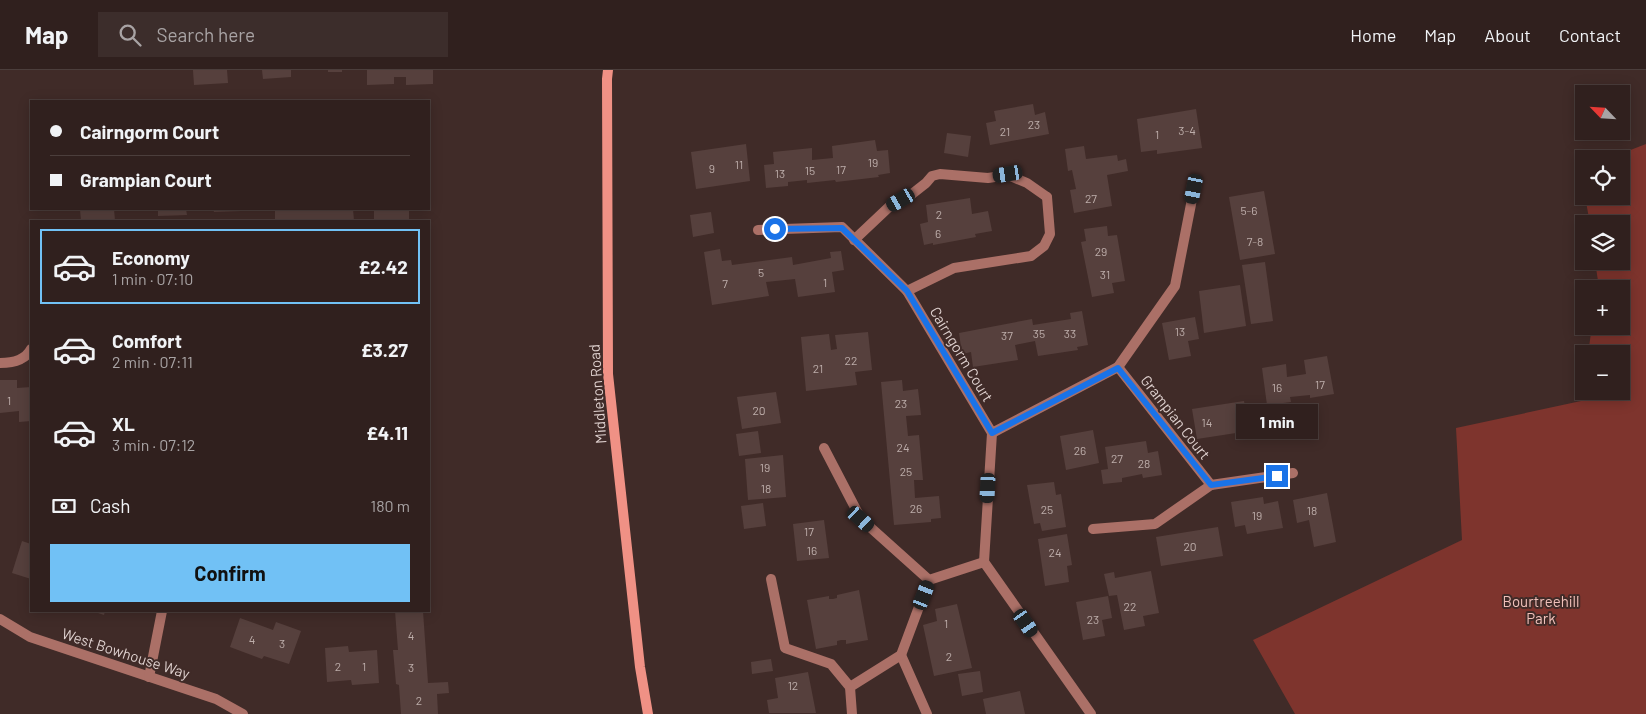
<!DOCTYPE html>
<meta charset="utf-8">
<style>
:root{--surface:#30201e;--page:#3c2d2b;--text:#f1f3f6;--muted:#a8a3a4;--line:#4b3e3c;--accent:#71c1f5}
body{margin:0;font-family:Barlow,sans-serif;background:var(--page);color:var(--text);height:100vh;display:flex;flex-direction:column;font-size:19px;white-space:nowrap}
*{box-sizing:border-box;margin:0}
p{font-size:16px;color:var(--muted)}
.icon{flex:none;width:28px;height:28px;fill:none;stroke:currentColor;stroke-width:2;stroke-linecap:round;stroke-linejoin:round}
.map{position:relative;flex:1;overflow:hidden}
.panel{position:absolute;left:30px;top:150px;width:400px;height:392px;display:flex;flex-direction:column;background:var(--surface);border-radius:0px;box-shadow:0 2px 12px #0003,0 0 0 1px var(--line)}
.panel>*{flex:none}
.guide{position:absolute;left:30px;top:30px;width:400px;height:110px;border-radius:0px;box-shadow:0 2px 12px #0003,0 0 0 1px var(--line);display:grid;align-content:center;height:110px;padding:0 20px;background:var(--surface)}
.needle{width:32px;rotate:295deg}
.fabs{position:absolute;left:1575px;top:15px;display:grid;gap:10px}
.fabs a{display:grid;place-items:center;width:55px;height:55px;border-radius:0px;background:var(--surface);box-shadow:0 2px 12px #0003,0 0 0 1px var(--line);font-size:25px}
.end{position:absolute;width:22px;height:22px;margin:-11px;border:6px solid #1a73e8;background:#fff;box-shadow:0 0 0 2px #fff}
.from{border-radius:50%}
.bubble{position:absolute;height:35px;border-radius:0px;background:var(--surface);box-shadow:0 2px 12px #0003,0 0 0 1px var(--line);font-size:16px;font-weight:700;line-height:35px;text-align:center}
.car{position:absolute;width:15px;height:30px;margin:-15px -8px;border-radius:6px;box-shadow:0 0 4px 1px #0007;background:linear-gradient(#222 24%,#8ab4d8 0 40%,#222 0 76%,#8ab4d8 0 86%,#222 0)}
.guide b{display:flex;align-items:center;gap:18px;height:48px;font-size:19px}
.guide b+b{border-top:1px solid var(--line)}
.guide i{width:12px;height:12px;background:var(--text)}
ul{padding:9px 0 0;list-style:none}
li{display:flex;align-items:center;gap:15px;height:75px;margin:0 10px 8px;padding:0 10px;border:2px solid transparent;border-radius:0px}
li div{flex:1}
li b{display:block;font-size:19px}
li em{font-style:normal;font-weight:700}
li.active{border-color:var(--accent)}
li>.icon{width:45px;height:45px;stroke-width:1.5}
.pay{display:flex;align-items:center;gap:12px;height:55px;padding:0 20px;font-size:19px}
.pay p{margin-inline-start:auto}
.primary-button{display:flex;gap:10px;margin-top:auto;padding:10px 20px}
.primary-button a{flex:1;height:58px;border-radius:0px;background:var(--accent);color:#111;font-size:20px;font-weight:700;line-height:58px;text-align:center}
header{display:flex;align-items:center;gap:30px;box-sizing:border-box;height:70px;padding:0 25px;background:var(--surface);border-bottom:1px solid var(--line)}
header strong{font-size:24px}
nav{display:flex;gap:28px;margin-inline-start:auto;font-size:18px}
.search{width:350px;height:45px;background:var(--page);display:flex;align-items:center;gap:12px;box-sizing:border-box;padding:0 18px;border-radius:0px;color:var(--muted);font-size:19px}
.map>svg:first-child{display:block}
.green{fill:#7e342d}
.building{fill:#56403d}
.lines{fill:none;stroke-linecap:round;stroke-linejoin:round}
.service{stroke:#ab7067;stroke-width:10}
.minor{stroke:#ab7067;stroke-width:10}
.secondary{stroke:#f09185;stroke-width:10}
.route{stroke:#1a73e8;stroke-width:6}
.labels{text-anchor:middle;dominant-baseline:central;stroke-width:4;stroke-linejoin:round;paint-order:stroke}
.number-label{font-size:12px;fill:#bdadaa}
.street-label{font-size:15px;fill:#dfd1cf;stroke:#402b28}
.park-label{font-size:15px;fill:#f1c1ba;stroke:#402b28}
</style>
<header>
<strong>Map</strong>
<div class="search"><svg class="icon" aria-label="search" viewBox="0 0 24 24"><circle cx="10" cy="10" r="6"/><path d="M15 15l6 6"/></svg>Search here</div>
<nav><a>Home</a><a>Map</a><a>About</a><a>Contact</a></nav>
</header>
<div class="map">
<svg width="1646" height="644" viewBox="0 0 1646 644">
<rect width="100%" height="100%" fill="#402b28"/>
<path class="green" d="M1646,74V644H1295L1253,570L1462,470L1456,358L1581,331L1584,313V321H1621V284H1588L1592,256H1621V219H1597L1598,211L1595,191H1621V154H1590L1585,126H1621V89H1607Z"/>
<g class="building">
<path d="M193,0H227L228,13L194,15Z"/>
<path d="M262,0H291V7L263,9Z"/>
<rect x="328" y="0" width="14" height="2"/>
<path d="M367,0H433V14L406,15V7H394V14L367,15Z"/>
<path d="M1033,34L1035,45L1045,42L1049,64L990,75L986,53L996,51L994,41Z"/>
<path d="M1196,39L1202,78L1157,84V80L1141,82L1137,49Z"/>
<path d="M947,63L971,66L968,87L944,83Z"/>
<path d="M875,70L877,81L888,80L890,103L878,105L879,107L836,112L835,110L807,113V110L788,112V116L766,118L764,95L774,94L773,82L812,78V90L833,88L832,76Z"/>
<path d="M746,74L750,111L696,119L691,82Z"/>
<path d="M1084,76L1086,89L1117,85L1118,91L1126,89L1128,101L1107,105L1112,136L1074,143L1070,120L1076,119L1072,100L1068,101L1065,79Z"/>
<path d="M1264,121L1275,184L1240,190L1229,127Z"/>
<path d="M970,128L972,144L988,141L992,161L975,164L976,167L933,175V173L924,175L920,154L928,152L926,135Z"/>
<path d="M80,139H114L115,151H81Z"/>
<path d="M158,139H186L187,145L158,146Z"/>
<path d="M213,139H241L242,141L214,142Z"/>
<path d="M325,139H353L354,151H275V141Z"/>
<rect x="374" y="139" width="35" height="12"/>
<path d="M711,142L714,163L693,167L690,145Z"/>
<path d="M1107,156L1108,166L1117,165L1125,211L1112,213L1114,223L1092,227L1081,172L1086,171L1084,159Z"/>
<path d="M720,179L722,191L731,190L732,195L792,187L793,195L831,188L830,182L841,181L844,200L832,202L835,222L798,227L795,209L766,212L769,226L712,235L704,182Z"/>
<path d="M1265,192L1273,251L1251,254L1242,195Z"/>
<path d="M1240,215L1246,256L1204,263L1199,221Z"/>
<path d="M1082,241L1088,275L1077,277L1078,280L1038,286L1035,271L1015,275L1018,290L973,297L971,282L962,284L959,263L1032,249L1033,255L1071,249L1070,243Z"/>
<path d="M1195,247L1199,269L1188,271L1191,286L1169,290L1162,253Z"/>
<path d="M868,262L872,300L855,302L857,315L806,321L801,267L829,264L831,280L837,279L835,265Z"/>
<path d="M1327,286L1334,324L1310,328V325L1290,327L1291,332L1267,335L1262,298L1286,294L1287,307L1306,304L1304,290Z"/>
<path d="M0,310H17V318L31,317V351L19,352V341L0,343Z"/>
<path d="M902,310L903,321L918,319L921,345L906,346L908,366L919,365L923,410H914L915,428L939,426L941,448L931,449V452L894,455L881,312Z"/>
<path d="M776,322L781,353L742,359L737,327Z"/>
<path d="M1244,331L1249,361L1197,369L1192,339Z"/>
<path d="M1093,360L1099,393L1066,400L1060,366Z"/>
<path d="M758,361L761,383L739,386L736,364Z"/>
<path d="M1146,371L1148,383L1158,381L1162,405L1143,408L1142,404L1122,408V412L1103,414L1101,400L1108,399L1105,377Z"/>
<path d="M783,385L786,427L748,430L745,389Z"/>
<path d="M1054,412L1056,425L1061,424L1066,457L1042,461L1040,453L1034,454L1027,415Z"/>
<path d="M1327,423L1336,472L1314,477L1309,450L1297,453L1293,430Z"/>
<path d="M1263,427L1264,434L1278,431L1283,458L1247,464L1245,455L1235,457L1231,432Z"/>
<path d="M763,433L766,456L744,459L741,436Z"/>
<path d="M824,450L829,488L797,491L793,454Z"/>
<path d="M1218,457L1223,486L1161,496L1156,467Z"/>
<path d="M1067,464L1072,495L1067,496L1069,512L1045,516L1038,469Z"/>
<path d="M22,471L31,474V509L12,503Z"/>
<path d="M1151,501L1159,543L1143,546L1145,556L1124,560L1117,525L1109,526L1104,504L1114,502L1115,508Z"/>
<path d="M859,520L868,570L846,574V570H841L837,571V575L816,579L807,530L829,526V529H833L837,528V525Z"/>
<path d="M1108,526L1112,548L1102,550L1105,566L1083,570L1076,532Z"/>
<path d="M957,534L972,598L934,606L923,555L937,551L935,539Z"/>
<path d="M92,541H105L104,545Z"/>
<path d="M395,541H423L428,613L448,612L449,623L437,624L438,644H401L399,615L396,614L393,580H398Z"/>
<path d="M240,548L273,560L276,552L301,561L289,594L264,586L262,589L230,577Z"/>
<path d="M348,576L349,582L377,580L379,613L352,615L351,610L327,612L325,578Z"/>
<path d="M771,589L773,601L752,604L751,592Z"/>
<path d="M980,601L983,622L962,626L958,604Z"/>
<path d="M808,602L816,643H769L767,630L778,628L775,608Z"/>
<path d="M1020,621L1025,644H986L983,629Z"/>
</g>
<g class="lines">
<g class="service">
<path d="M854,170L890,136L912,124L926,113L932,106L940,104L988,108L1008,105L1027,113L1047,127"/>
<path d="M771,509L785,578L831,594L850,617"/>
</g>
<g class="minor">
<path d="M758,160L842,157L907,221L992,363"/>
<path d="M907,221L954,198L1031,186L1044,176L1050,164L1047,127"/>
<path d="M0,293C12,293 25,291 31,279"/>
<path d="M1118,297L1211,415"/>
<path d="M992,363L1118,297L1175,216L1194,119"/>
<path d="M992,363L984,492L1091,644"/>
<path d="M824,378L861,449L929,510L984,492"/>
<path d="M1093,459L1155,454L1211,415L1293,403"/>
<path d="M0,549L30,567L216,629L243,644"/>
<path d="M901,585L927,644"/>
<path d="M149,607L162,541"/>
<path d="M852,644L850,617L901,585L929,510"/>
</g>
<path class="secondary" d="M608,0L607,9L608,304L640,597L648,644"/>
</g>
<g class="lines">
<path class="route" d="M775,159L842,158L907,221L992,363L1118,298L1211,415L1277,406"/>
</g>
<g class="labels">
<g class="number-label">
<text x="1034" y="54">23</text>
<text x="1187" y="60">3-4</text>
<text x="1005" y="61">21</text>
<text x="1157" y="64">1</text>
<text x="873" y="92">19</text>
<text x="739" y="94">11</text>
<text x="712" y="98">9</text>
<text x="841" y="99">17</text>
<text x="810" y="100">15</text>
<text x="780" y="103">13</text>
<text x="1091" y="128">27</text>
<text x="1249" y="140">5-6</text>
<text x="939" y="144">2</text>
<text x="938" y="163">6</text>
<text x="1255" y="171">7-8</text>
<text x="1101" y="181">29</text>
<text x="761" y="202">5</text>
<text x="1105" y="204">31</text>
<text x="825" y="212">1</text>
<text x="725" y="213">7</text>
<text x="1180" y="261">13</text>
<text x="1039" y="263">35</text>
<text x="1070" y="263">33</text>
<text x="1007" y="265">37</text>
<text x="851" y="290">22</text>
<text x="818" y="298">21</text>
<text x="1320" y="314">17</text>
<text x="1277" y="317">16</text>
<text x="9" y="330">1</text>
<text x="901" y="333">23</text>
<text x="759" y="340">20</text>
<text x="1207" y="352">14</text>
<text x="903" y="377">24</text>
<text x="1080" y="380">26</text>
<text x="1117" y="388">27</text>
<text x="1144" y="393">28</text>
<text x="765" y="397">19</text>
<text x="906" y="401">25</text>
<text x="766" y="418">18</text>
<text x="916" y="438">26</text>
<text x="1047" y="439">25</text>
<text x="1312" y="440">18</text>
<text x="1257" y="445">19</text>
<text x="809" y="461">17</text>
<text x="1190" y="476">20</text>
<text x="812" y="480">16</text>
<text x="1055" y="482">24</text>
<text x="1130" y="536">22</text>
<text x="1093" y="549">23</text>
<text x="946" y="553">1</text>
<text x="411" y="565">4</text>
<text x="252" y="569">4</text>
<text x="282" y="573">3</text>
<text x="949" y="586">2</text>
<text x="338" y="596">2</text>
<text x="364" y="596">1</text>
<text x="411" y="597">3</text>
<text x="793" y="615">12</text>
<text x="419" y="630">2</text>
</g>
<g class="street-label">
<text transform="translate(962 284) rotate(59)">Cairngorm Court</text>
<text transform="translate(597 324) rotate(-94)">Middleton Road</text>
<text transform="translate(1176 347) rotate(52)">Grampian Court</text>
<text transform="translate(126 583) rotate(18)">West Bowhouse Way</text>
</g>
<g class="park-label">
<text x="1541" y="531">Bourtreehill<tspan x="1541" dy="17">Park</tspan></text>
</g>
</g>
</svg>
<div class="fabs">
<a><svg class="needle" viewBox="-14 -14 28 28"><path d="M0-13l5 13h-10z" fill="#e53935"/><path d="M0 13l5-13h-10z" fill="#a8a3a4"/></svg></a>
<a><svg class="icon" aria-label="locate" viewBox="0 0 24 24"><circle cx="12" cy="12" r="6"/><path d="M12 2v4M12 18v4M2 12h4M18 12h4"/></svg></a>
<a><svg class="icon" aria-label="layers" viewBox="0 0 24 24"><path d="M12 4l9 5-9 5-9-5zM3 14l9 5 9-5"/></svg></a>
<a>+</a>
<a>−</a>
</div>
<i class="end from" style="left:775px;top:159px"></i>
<i class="end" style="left:1277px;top:406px"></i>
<div class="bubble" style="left:1236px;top:334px;width:82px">1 min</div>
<i class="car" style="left:1008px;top:104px;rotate:261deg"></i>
<i class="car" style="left:1194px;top:119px;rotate:191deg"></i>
<i class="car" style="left:901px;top:130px;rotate:240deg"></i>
<i class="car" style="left:988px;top:418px;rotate:183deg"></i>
<i class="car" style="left:861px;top:449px;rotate:132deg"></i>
<i class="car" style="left:924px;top:525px;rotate:21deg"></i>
<i class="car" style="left:1026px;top:553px;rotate:145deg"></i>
<div class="guide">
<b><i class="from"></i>Cairngorm Court</b>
<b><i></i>Grampian Court</b>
</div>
<section class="panel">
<ul>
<li class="active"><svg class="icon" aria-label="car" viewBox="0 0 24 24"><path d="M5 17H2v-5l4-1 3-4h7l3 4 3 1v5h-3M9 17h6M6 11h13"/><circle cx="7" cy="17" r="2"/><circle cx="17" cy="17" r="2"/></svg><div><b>Economy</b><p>1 min · 07:10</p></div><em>£2.42</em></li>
<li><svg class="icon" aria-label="car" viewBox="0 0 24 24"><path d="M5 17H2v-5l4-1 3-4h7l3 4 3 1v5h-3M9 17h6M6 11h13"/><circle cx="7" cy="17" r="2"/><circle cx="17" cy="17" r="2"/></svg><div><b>Comfort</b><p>2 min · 07:11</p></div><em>£3.27</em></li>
<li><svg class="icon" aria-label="car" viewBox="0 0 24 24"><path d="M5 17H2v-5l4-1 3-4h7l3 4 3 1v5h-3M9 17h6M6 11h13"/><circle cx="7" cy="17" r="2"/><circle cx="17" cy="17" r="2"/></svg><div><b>XL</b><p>3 min · 07:12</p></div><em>£4.11</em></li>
</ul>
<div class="pay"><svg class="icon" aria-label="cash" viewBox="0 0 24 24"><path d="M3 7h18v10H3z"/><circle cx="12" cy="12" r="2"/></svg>Cash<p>180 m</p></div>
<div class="primary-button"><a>Confirm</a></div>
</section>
</div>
